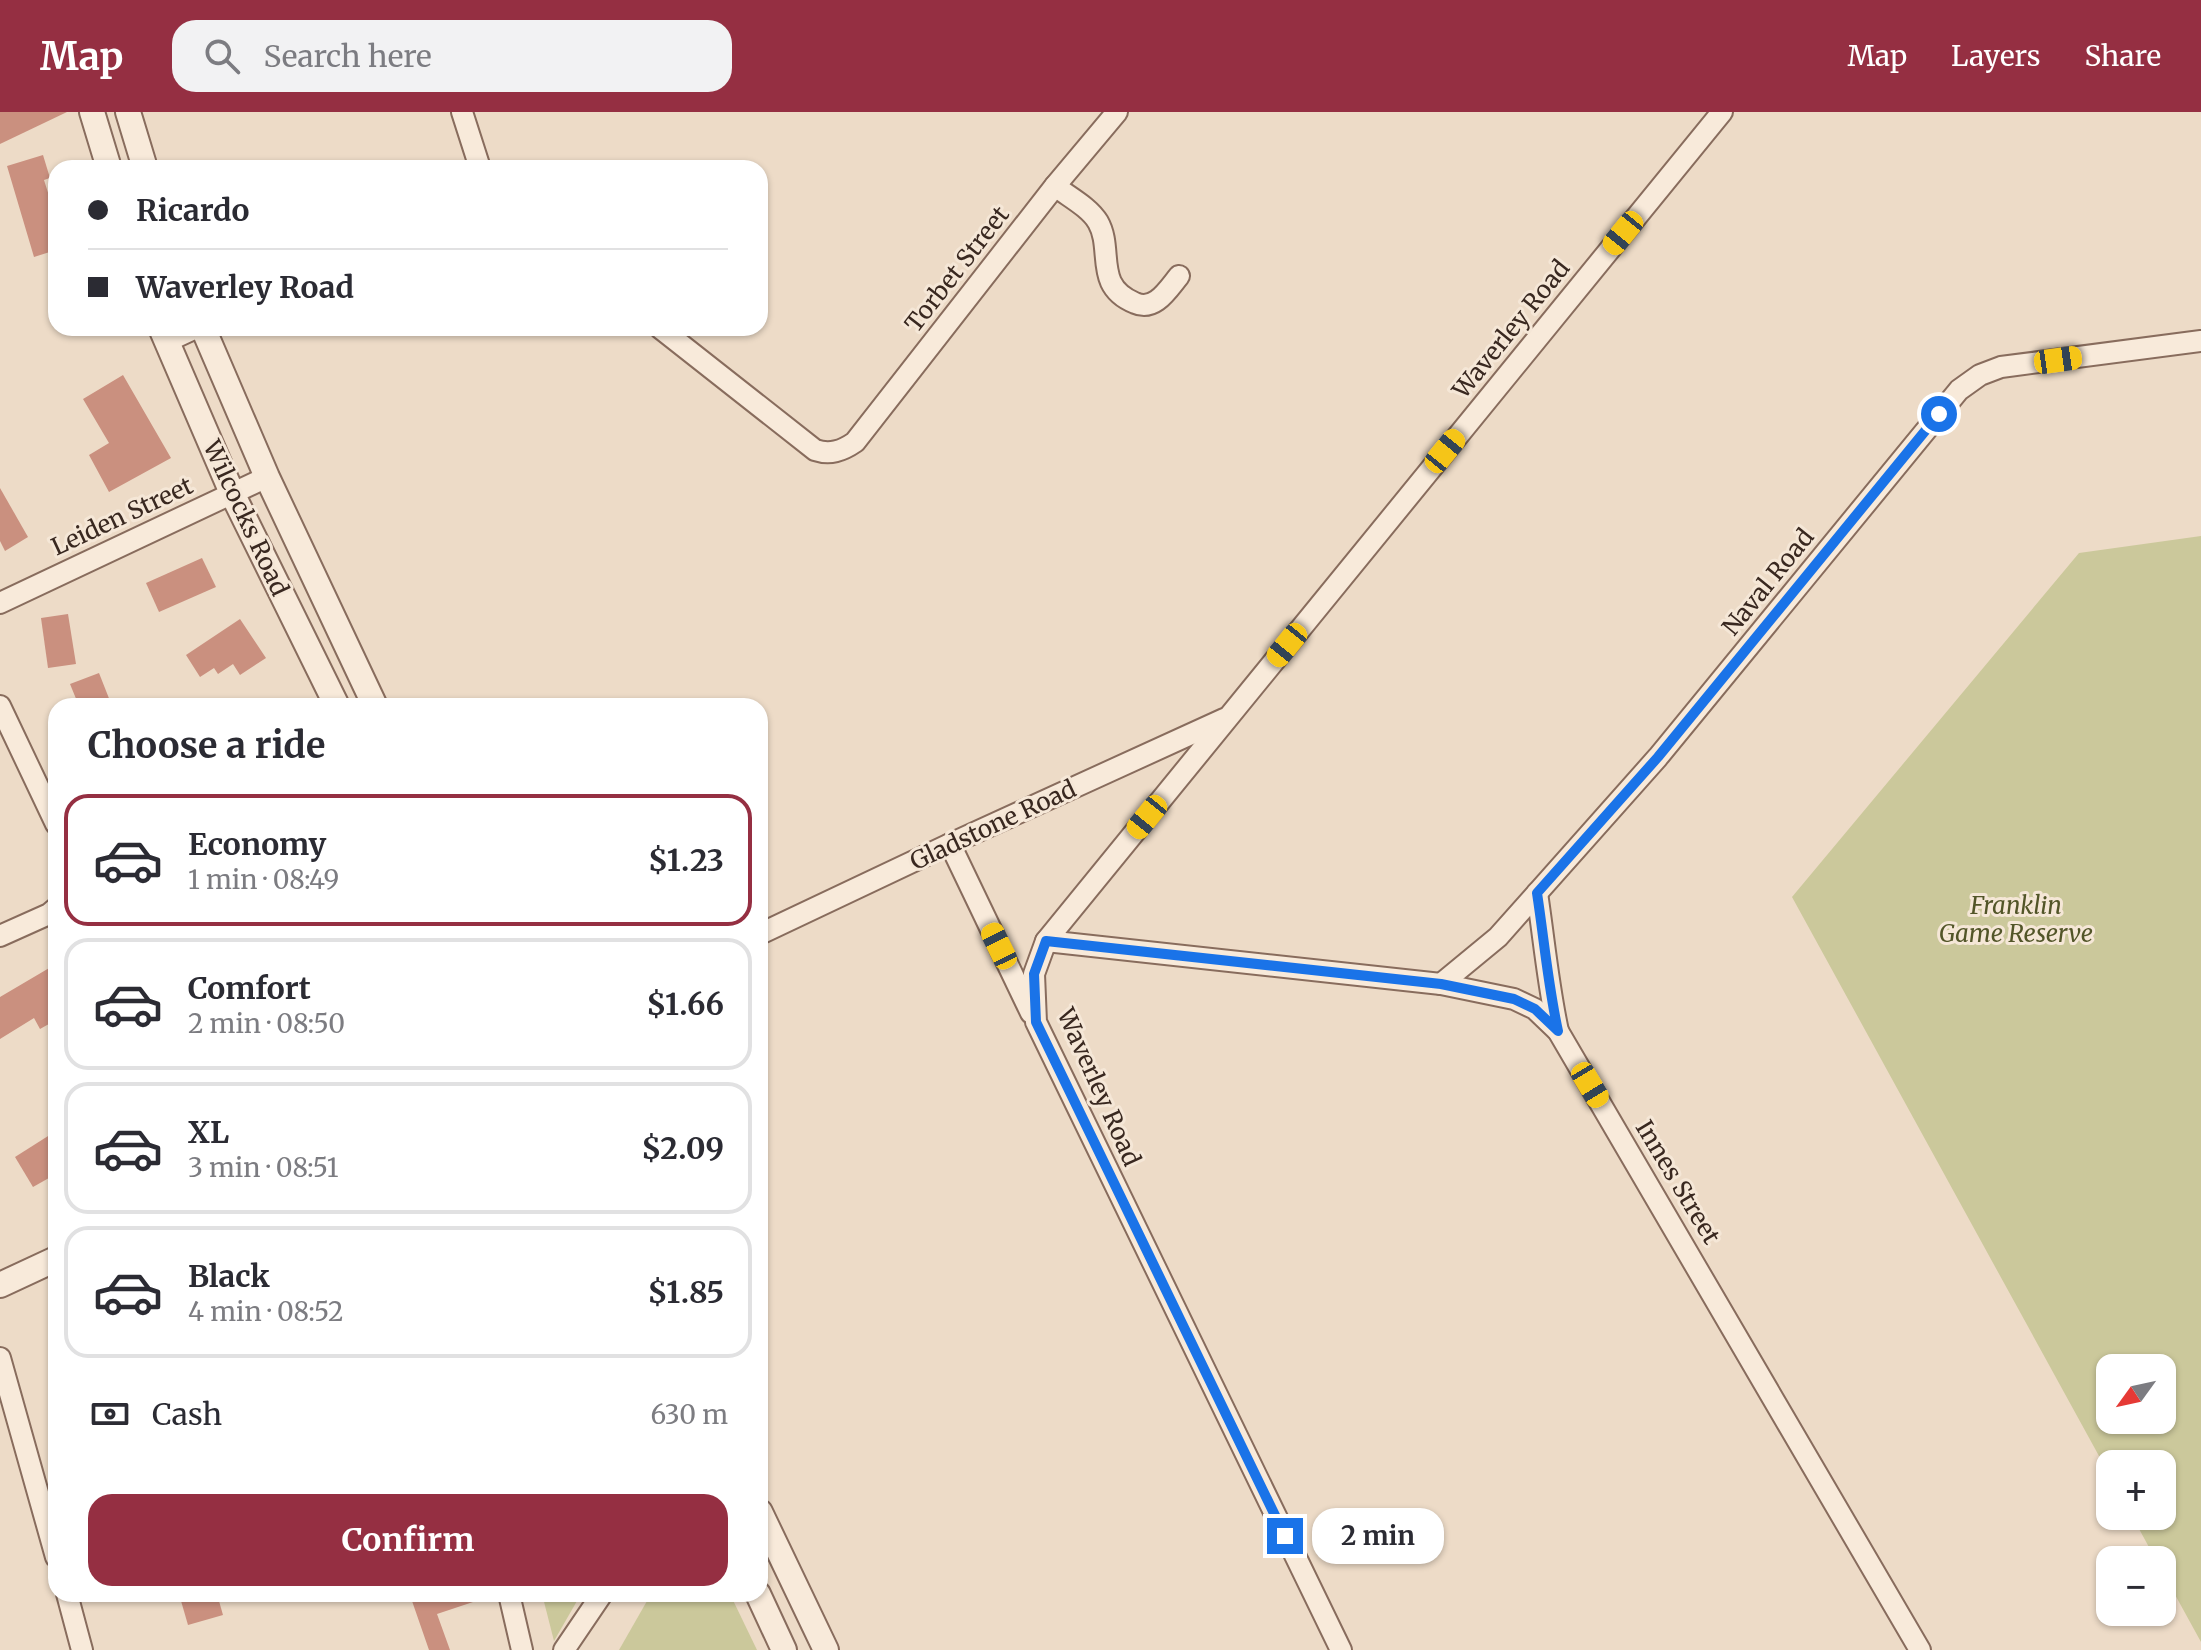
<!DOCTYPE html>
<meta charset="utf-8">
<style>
:root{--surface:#fff;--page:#f2f2f3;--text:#2b2b33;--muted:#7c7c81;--line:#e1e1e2;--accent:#952f42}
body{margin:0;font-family:Merriweather,serif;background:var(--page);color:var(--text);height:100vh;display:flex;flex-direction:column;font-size:30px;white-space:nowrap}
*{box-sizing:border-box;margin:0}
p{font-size:26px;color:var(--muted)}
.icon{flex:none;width:44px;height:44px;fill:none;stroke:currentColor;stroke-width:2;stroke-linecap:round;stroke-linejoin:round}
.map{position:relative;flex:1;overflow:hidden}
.sheet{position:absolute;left:48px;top:586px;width:720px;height:904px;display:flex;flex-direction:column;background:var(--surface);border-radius:24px;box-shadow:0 2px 6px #0004}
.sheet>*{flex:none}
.guide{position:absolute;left:48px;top:48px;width:720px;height:176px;border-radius:24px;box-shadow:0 2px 6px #0004;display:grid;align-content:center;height:176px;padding:0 40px;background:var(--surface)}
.needle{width:52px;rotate:237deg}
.controls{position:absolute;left:2096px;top:1242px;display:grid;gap:16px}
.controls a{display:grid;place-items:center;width:80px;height:80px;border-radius:16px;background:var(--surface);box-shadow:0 2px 6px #0004;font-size:40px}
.end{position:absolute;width:36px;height:36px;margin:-18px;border:10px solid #1a73e8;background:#fff;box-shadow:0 0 0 4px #fff}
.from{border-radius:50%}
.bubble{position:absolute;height:56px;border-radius:24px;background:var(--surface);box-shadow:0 2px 6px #0004;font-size:26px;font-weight:700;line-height:56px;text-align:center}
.car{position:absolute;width:24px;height:48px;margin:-24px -12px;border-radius:10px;box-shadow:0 0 6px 2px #0007;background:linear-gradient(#f5c518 24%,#345 0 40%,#f5c518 0 76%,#345 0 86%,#f5c518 0)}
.guide b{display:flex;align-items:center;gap:28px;height:76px;font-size:30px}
.guide b+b{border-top:2px solid var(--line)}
.guide i{width:20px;height:20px;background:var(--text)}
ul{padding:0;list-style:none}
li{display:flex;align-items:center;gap:24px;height:132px;margin:0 16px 12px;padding:0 24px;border:4px solid var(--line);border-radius:24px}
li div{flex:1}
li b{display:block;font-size:30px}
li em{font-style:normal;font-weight:700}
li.active{border-color:var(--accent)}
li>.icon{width:72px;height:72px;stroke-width:1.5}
h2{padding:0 40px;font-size:36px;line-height:96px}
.pay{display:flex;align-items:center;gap:20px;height:88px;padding:0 40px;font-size:30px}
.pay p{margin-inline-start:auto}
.cta{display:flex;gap:16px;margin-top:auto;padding:16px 40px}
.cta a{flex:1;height:92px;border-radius:24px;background:var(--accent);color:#fff;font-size:32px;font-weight:700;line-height:92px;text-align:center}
header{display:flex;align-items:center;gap:48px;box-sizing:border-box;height:112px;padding:0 40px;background:var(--accent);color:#fff}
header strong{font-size:38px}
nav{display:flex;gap:44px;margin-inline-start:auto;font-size:28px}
.search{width:560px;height:72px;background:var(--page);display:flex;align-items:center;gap:20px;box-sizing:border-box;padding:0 28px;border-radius:24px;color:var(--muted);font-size:30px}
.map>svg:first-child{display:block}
.green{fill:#cbc89b;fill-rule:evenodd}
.building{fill:#ca907f}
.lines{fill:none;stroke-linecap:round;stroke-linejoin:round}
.minor-casing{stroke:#886c5d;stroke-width:24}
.tertiary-casing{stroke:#886c5d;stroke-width:28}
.minor{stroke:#f8eada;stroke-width:20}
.tertiary{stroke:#f8eada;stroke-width:24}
.route{stroke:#1a73e8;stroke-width:10}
.labels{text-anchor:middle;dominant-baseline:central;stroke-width:6;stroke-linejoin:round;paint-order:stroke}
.street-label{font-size:24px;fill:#392820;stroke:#f5e7d7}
.park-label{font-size:24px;font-style:italic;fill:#525528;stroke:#f5e7d7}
</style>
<header>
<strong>Map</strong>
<div class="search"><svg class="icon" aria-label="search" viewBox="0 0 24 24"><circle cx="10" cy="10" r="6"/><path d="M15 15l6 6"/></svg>Search here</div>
<nav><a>Map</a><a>Layers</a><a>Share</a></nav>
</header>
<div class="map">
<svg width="2201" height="1538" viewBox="0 0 2201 1538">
<rect width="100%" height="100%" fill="#eddbc7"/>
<g class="green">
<path d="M2201,424V1530L2162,1459V1448H2156L2132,1404H2162V1352H2110V1364L1792,785L2079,441ZM2110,1256H2162V1308H2110Z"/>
<path d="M542,1482H581L554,1529Z"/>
<path d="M651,1482H730L757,1538H619Z"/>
</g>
<g class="building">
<path d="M0,0H67L0,32Z"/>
<path d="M43,43L50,66L44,68L56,106V138L34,145L7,54Z"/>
<path d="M123,263L171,346L109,380L89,343L109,331L83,287Z"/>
<path d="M0,376L28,425L5,439L0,429Z"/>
<path d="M202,446L216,475L159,500L146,471Z"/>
<path d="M68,502L76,552L48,556L41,506Z"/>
<path d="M240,507L266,546L240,563L233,552L218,562L214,556L200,565L186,543Z"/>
<path d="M99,561L112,594H79L70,572Z"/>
<path d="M56,852V908L40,917L34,906L0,927V885Z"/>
<path d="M56,1019V1062L33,1075L15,1045Z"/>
<path d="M179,1482H217L223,1503L188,1513Z"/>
<path d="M432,1482H488V1485L437,1502L450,1538H429L412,1489Z"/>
</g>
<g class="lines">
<defs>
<g id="minor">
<path d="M462,0L480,56"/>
<path d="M1055,74C1069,85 1089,95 1098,110C1114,138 1093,174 1135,191C1155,200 1168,177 1179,164"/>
<path d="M660,216L815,338C830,343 842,339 855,330L1055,74L1117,0"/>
<path d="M166,230L196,216"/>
<path d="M0,491L267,365"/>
<path d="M0,594L56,712"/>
<path d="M950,732L1031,901"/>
<path d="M1537,781C1544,827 1548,873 1558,919"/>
<path d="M760,822L950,732L1224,607"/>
<path d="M0,824L49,802L56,796"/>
<path d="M1046,829L1441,872L1514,887L1535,897L1558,919L1920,1538"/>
<path d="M1441,872L1498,825L1658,645L1959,278L1980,263L2001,255L2201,229"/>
<path d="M0,1246L56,1445"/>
<path d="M67,1482L82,1538"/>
<path d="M509,1482L522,1538"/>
<path d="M564,1538L602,1482"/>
<path d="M1341,1538L1036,910L1034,862L1046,829L1722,0"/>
</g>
<g id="tertiary">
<path d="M92,0L109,56"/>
<path d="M128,0L145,56"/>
<path d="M161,216L232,381L337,594"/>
<path d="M203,216L267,365L375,594"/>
<path d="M0,1173L56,1147"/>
<path d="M760,1400L826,1538"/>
<path d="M758,1482L784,1538"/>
</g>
</defs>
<use href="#minor" class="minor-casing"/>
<use href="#tertiary" class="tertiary-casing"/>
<use href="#minor" class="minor"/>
<use href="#tertiary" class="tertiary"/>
</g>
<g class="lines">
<path class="route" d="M1285,1424L1036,910L1034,862L1046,829L1441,872L1514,887L1535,897L1558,919C1548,873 1544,827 1537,781L1658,645L1939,302"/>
</g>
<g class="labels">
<g class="street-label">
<text transform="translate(957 157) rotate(-52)">Torbet Street</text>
<text transform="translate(1511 217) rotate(-51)">Waverley Road</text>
<text transform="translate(122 404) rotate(-25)">Leiden Street</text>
<text transform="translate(246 406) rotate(65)">Wilcocks Road</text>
<text transform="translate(1768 470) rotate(-51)">Naval Road</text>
<text transform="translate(993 713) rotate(-25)">Gladstone Road</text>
<text transform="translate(1099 975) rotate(66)">Waverley Road</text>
<text transform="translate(1678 1070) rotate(59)">Innes Street</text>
</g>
<g class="park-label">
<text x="2016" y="793">Franklin<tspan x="2016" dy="28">Game Reserve</tspan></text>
</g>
</g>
</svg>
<div class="controls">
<a><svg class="needle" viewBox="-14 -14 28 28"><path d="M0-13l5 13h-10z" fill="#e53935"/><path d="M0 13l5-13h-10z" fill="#7c7c81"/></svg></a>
<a>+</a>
<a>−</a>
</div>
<i class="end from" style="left:1939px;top:302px"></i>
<i class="end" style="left:1285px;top:1424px"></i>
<div class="bubble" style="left:1312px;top:1396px;width:132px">2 min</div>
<i class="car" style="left:1623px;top:121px;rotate:219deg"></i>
<i class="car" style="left:2058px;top:248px;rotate:82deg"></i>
<i class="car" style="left:1445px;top:339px;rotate:39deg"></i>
<i class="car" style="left:1287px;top:533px;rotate:219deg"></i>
<i class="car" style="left:1147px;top:705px;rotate:219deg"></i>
<i class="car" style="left:999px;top:834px;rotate:334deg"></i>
<i class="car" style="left:1590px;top:973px;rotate:149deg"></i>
<div class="guide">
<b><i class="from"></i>Ricardo</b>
<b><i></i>Waverley Road</b>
</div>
<section class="sheet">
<h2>Choose a ride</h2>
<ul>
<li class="active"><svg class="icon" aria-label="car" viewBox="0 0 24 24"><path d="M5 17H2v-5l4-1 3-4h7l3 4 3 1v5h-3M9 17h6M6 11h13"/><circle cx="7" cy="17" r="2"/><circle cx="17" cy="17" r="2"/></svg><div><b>Economy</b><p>1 min · 08:49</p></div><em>$1.23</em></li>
<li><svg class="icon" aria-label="car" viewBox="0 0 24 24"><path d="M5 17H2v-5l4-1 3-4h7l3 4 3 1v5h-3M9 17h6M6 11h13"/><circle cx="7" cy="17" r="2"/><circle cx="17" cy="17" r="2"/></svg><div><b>Comfort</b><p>2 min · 08:50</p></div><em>$1.66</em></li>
<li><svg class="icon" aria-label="car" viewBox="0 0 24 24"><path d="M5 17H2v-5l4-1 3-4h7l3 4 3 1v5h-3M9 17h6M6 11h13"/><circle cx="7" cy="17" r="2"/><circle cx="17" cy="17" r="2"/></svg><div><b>XL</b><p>3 min · 08:51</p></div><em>$2.09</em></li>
<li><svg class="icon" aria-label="car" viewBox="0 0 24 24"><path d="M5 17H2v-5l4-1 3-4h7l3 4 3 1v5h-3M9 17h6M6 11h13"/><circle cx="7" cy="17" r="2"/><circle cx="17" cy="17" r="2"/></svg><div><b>Black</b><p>4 min · 08:52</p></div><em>$1.85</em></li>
</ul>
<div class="pay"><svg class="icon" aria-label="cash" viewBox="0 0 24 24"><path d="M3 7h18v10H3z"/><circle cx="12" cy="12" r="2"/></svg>Cash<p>630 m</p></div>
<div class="cta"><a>Confirm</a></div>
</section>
</div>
